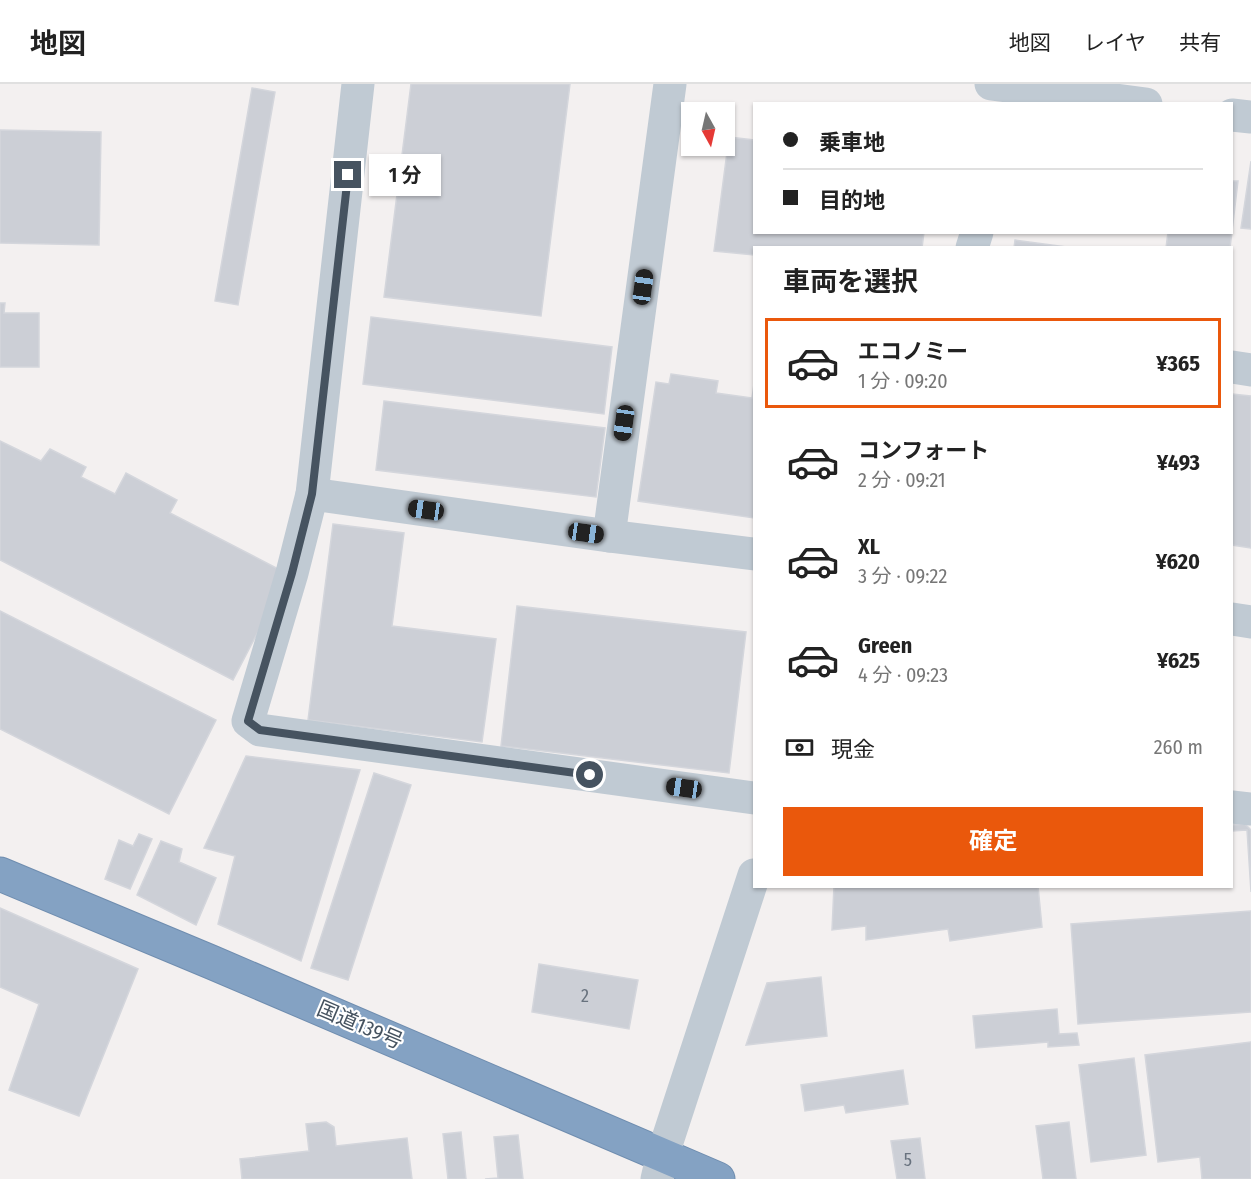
<!DOCTYPE html>
<html lang="ja">
<meta charset="utf-8">
<style>
:root{--surface:#fff;--page:#f2f2f2;--text:#222;--muted:#767676;--line:#e0e0e0;--accent:#ea580c}
body{margin:0;font-family:"Fira Sans Condensed","Noto Sans JP",sans-serif;background:var(--page);color:var(--text);height:100vh;display:flex;flex-direction:column;font-size:22px;white-space:nowrap}
*{box-sizing:border-box;margin:0}
p{font-size:20px;color:var(--muted)}
.icon{flex:none;width:33px;height:33px;fill:none;stroke:currentColor;stroke-width:2;stroke-linecap:round;stroke-linejoin:round}
.map{position:relative;flex:1;overflow:hidden}
.details{position:absolute;left:753px;top:162px;width:480px;height:642px;display:flex;flex-direction:column;background:var(--surface);border-radius:0px;box-shadow:0 2px 4px #0004}
.details>*{flex:none}
.hud{position:absolute;left:753px;top:18px;width:480px;height:132px;border-radius:0px;box-shadow:0 2px 4px #0004;display:grid;align-content:center;height:132px;padding:0 30px;background:var(--surface)}
.needle{width:39px;rotate:172deg}
.controls{position:absolute;left:681px;top:18px;display:grid;gap:12px}
.controls a{display:grid;place-items:center;width:54px;height:54px;border-radius:0px;background:var(--surface);box-shadow:0 2px 4px #0004;font-size:30px}
.end{position:absolute;width:27px;height:27px;margin:-14px;border:8px solid #465360;background:#fff;box-shadow:0 0 0 3px #fff}
.from{border-radius:50%}
.bubble{position:absolute;height:42px;border-radius:0px;background:var(--surface);box-shadow:0 2px 4px #0004;font-size:20px;font-weight:700;line-height:42px;text-align:center}
.car{position:absolute;width:18px;height:36px;margin:-18px -9px;border-radius:8px;box-shadow:0 0 4px 2px #0007;background:linear-gradient(#222 24%,#8ab4d8 0 40%,#222 0 76%,#8ab4d8 0 86%,#222 0)}
.hud b{display:flex;align-items:center;gap:21px;height:57px;font-size:22px}
.hud b+b{border-top:2px solid var(--line)}
.hud i{width:15px;height:15px;background:var(--text)}
ul{padding:0;list-style:none}
li{display:flex;align-items:center;gap:18px;height:90px;margin:0 12px 9px;padding:0 18px;border:3px solid transparent;border-radius:0px}
li div{flex:1}
li b{display:block;font-size:22px}
li em{font-style:normal;font-weight:700}
li.active{border-color:var(--accent)}
li>.icon{width:54px;height:54px;stroke-width:1.5}
h2{padding:0 30px;font-size:27px;line-height:72px}
.pay{display:flex;align-items:center;gap:15px;height:66px;padding:0 30px;font-size:22px}
.pay p{margin-inline-start:auto}
.cta{display:flex;gap:12px;margin-top:auto;padding:12px 30px}
.cta a{flex:1;height:69px;border-radius:0px;background:var(--accent);color:#fff;font-size:24px;font-weight:700;line-height:69px;text-align:center}
header{display:flex;align-items:center;gap:36px;box-sizing:border-box;height:84px;padding:0 30px;background:var(--surface);border-bottom:2px solid var(--line)}
header strong{font-size:28px}
nav{display:flex;gap:33px;margin-inline-start:auto;font-size:21px}
.map>svg:first-child{display:block}
.building{fill:#cccfd6;stroke:#d4d6dc;stroke-width:1.5}
.lines{fill:none;stroke-linecap:round;stroke-linejoin:round}
.highway-casing{stroke:#6f8daf;stroke-width:35}
.minor{stroke:#c0cad3;stroke-width:33}
.highway{stroke:#84a2c3;stroke-width:33}
.route{stroke:#465360;stroke-width:8}
.labels{text-anchor:middle;dominant-baseline:central;stroke-width:4.5;stroke-linejoin:round;paint-order:stroke}
.number-label{font-size:18px;fill:#68727e}
.street-label{font-size:21px;fill:#465360;stroke:#fff}
</style>
<header>
<strong>地図</strong>
<nav><a>地図</a><a>レイヤ</a><a>共有</a></nav>
</header>
<div class="map">
<svg width="1251" height="1095" viewBox="0 0 1251 1095">
<rect width="100%" height="100%" fill="#f3f0f0"/>
<g class="building">
<path d="M411,0H570L541,232L384,213Z"/>
<path d="M252,4L275,8L238,221L215,217Z"/>
<path d="M0,46L101,48L99,161L0,159Z"/>
<path d="M729,53L754,56V148H924L922,164H754V171L714,167Z"/>
<path d="M1251,77V145L1241,144Z"/>
<path d="M1232,97H1238L1230,164H1166L1168,148H1232Z"/>
<path d="M1015,156L1074,164H1014Z"/>
<path d="M0,219H5L4,229H39V283H0Z"/>
<path d="M371,233L612,263L604,330L363,300Z"/>
<path d="M671,290L718,297L716,309L752,314L754,300V434L638,417L656,298L669,300Z"/>
<path d="M1232,310L1251,312V464L1232,461Z"/>
<path d="M384,317L605,344L596,413L376,386Z"/>
<path d="M0,357L41,377L50,365L86,383L81,393L115,410L126,389L177,416L170,429L288,490L233,596L0,476Z"/>
<path d="M333,440L404,449L392,542L496,555L482,658L308,636Z"/>
<path d="M517,522L746,548L729,689L501,662Z"/>
<path d="M0,527L216,636L169,730L0,645Z"/>
<path d="M246,672L360,686L301,877L218,840L235,772L204,764Z"/>
<path d="M374,689L411,701L348,896L311,884Z"/>
<path d="M1245,740L1251,746V808L1247,746L1232,747V741Z"/>
<path d="M139,750L152,755L130,805L105,795L119,756L133,762Z"/>
<path d="M161,757L182,765L179,778L216,794L196,841L137,811Z"/>
<path d="M834,802H1038L1042,843L950,857L948,845L866,856V842L832,846Z"/>
<path d="M0,824L138,885L79,1032L9,1006L39,920L0,903Z"/>
<path d="M1251,827V928L1078,940L1071,840Z"/>
<path d="M539,880L638,896L629,945L532,928Z"/>
<path d="M821,893L827,952L746,961L767,899Z"/>
<path d="M1057,925L1059,950L1077,949L1079,961L1048,963V958L976,964L973,932Z"/>
<path d="M1251,958V1095H1202L1200,1073L1158,1078L1145,971Z"/>
<path d="M1134,974L1146,1071L1091,1078L1079,981Z"/>
<path d="M903,986L908,1020L846,1029L844,1021L805,1027L801,1001Z"/>
<path d="M326,1038L334,1043L336,1062L407,1054L412,1095H242L240,1075L309,1067L306,1040Z"/>
<path d="M1069,1038L1076,1095H1043L1036,1042Z"/>
<path d="M461,1048L466,1095H448L443,1050Z"/>
<path d="M518,1051L523,1095H485L498,1094L494,1053Z"/>
<path d="M920,1054L925,1095H897L891,1057Z"/>
</g>
<g class="lines">
<defs>
<path id="highway" d="M0,790L211,878L718,1095"/>
</defs>
<use href="#highway" class="highway-casing"/>
<g class="minor">
<path d="M358,0L312,410L292,489L248,637L260,646L754,714"/>
<path d="M991,0L1146,20"/>
<path d="M1232,31L1251,33"/>
<path d="M972,164L977,148"/>
<path d="M1232,283L1251,286"/>
<path d="M312,410L609,452L754,470"/>
<path d="M609,452L670,0"/>
<path d="M1232,535L1251,538"/>
<path d="M1232,723L1251,725"/>
<path d="M657,1095L663,1070L754,791"/>
</g>
<use href="#highway" class="highway"/>
</g>
<g class="lines">
<path class="route" d="M348,91L312,410L292,489L248,637L260,646L590,691"/>
</g>
<g class="labels">
<g class="number-label">
<text x="585" y="912">2</text>
<text x="908" y="1076">5</text>
</g>
<g class="street-label">
<text transform="translate(360 941) rotate(23)">国道139号</text>
</g>
</g>
</svg>
<div class="controls">
<a><svg class="needle" viewBox="-14 -14 28 28"><path d="M0-13l5 13h-10z" fill="#e53935"/><path d="M0 13l5-13h-10z" fill="#767676"/></svg></a>
</div>
<i class="end from" style="left:590px;top:691px"></i>
<i class="end" style="left:348px;top:91px"></i>
<div class="bubble" style="left:369px;top:70px;width:72px">1 分</div>
<i class="car" style="left:643px;top:203px;rotate:8deg"></i>
<i class="car" style="left:624px;top:339px;rotate:188deg"></i>
<i class="car" style="left:426px;top:426px;rotate:278deg"></i>
<i class="car" style="left:586px;top:449px;rotate:98deg"></i>
<i class="car" style="left:684px;top:704px;rotate:278deg"></i>
<div class="hud">
<b><i class="from"></i>乗車地</b>
<b><i></i>目的地</b>
</div>
<section class="details">
<h2>車両を選択</h2>
<ul>
<li class="active"><svg class="icon" aria-label="car" viewBox="0 0 24 24"><path d="M5 17H2v-5l4-1 3-4h7l3 4 3 1v5h-3M9 17h6M6 11h13"/><circle cx="7" cy="17" r="2"/><circle cx="17" cy="17" r="2"/></svg><div><b>エコノミー</b><p>1 分 · 09:20</p></div><em>¥365</em></li>
<li><svg class="icon" aria-label="car" viewBox="0 0 24 24"><path d="M5 17H2v-5l4-1 3-4h7l3 4 3 1v5h-3M9 17h6M6 11h13"/><circle cx="7" cy="17" r="2"/><circle cx="17" cy="17" r="2"/></svg><div><b>コンフォート</b><p>2 分 · 09:21</p></div><em>¥493</em></li>
<li><svg class="icon" aria-label="car" viewBox="0 0 24 24"><path d="M5 17H2v-5l4-1 3-4h7l3 4 3 1v5h-3M9 17h6M6 11h13"/><circle cx="7" cy="17" r="2"/><circle cx="17" cy="17" r="2"/></svg><div><b>XL</b><p>3 分 · 09:22</p></div><em>¥620</em></li>
<li><svg class="icon" aria-label="car" viewBox="0 0 24 24"><path d="M5 17H2v-5l4-1 3-4h7l3 4 3 1v5h-3M9 17h6M6 11h13"/><circle cx="7" cy="17" r="2"/><circle cx="17" cy="17" r="2"/></svg><div><b>Green</b><p>4 分 · 09:23</p></div><em>¥625</em></li>
</ul>
<div class="pay"><svg class="icon" aria-label="cash" viewBox="0 0 24 24"><path d="M3 7h18v10H3z"/><circle cx="12" cy="12" r="2"/></svg>現金<p>260 m</p></div>
<div class="cta"><a>確定</a></div>
</section>
</div>
